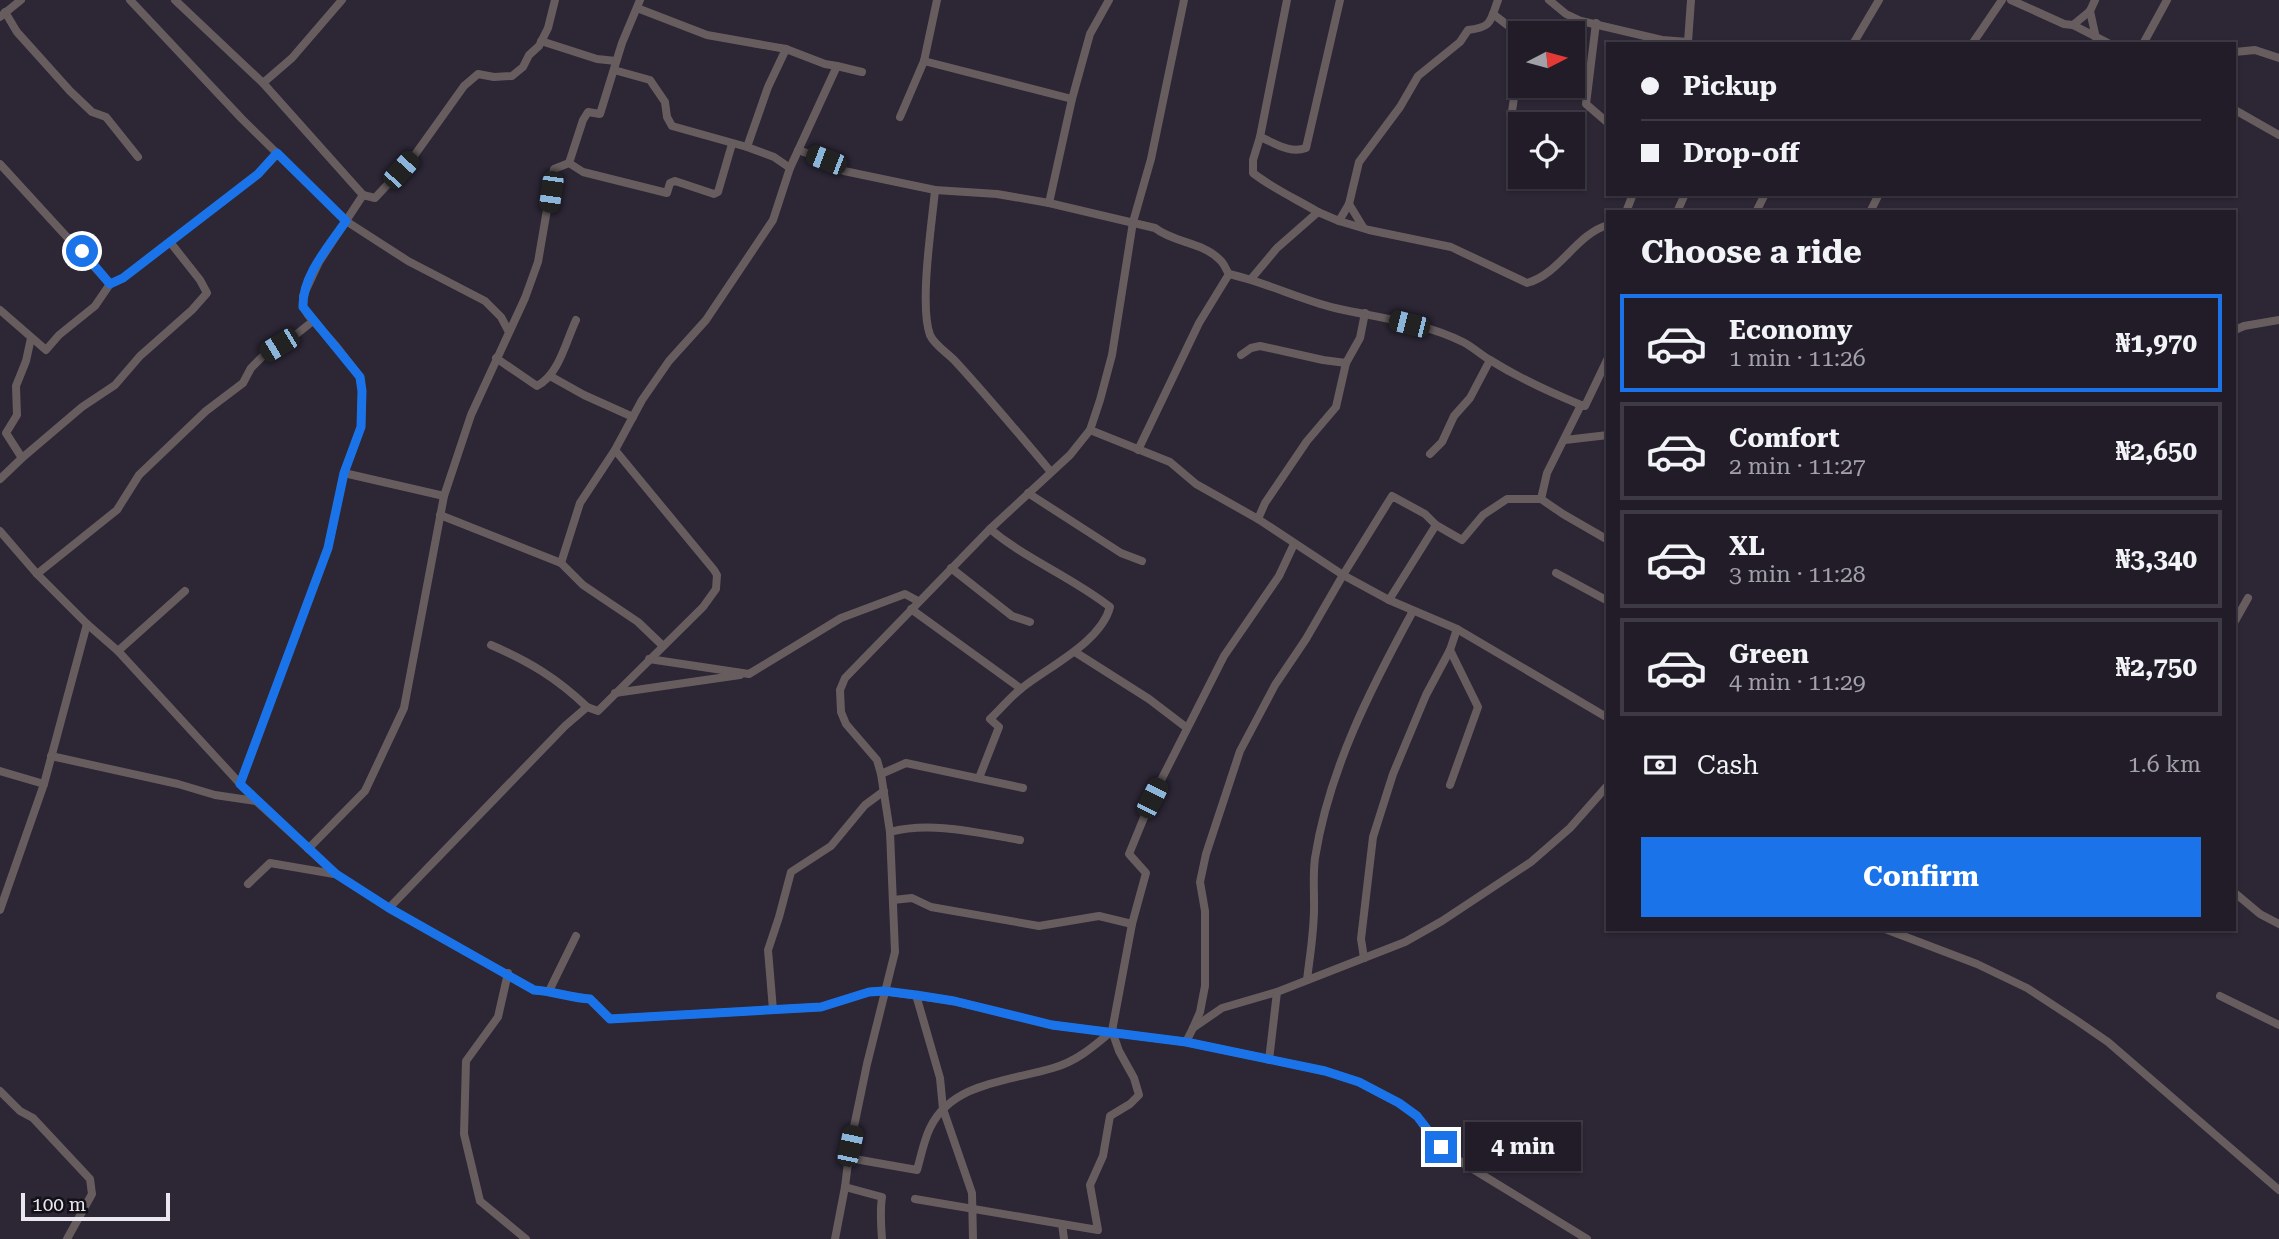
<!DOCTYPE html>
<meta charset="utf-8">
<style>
:root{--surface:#211c28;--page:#292530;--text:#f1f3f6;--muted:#a2a1a8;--line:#3e3a45;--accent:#1a73e8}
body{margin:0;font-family:"Roboto Serif",serif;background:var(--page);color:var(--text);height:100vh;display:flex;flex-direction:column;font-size:26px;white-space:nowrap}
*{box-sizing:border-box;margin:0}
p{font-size:23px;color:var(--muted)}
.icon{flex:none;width:38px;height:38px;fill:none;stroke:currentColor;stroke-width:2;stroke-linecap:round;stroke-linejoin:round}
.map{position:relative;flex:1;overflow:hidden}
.details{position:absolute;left:1606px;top:210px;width:630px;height:721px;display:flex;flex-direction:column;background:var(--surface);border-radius:0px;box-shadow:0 2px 5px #0004,0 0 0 2px var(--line)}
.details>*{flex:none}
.hud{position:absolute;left:1606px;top:42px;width:630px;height:154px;border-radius:0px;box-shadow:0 2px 5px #0004,0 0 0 2px var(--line);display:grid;align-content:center;height:154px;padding:0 35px;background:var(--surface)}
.needle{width:46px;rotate:84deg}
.tools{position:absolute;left:1508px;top:21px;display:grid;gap:14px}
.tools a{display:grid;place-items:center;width:77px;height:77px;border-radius:0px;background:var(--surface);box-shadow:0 2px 5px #0004,0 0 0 2px var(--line);font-size:35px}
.scale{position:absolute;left:21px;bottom:18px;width:149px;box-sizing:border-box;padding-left:7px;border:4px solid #ebe7f1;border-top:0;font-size:19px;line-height:24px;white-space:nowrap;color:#ebe7f1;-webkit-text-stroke:5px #131117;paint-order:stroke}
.end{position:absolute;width:32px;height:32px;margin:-16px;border:9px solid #1a73e8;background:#fff;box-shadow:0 0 0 4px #fff}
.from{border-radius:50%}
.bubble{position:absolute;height:49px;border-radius:0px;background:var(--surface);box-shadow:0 2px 5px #0004,0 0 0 2px var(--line);font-size:23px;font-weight:700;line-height:49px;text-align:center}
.car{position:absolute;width:21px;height:42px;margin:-21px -10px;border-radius:9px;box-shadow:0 0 5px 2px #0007;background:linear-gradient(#222 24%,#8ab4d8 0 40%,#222 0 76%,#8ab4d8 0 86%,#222 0)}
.hud b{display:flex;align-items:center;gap:24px;height:66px;font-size:26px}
.hud b+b{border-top:2px solid var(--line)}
.hud i{width:18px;height:18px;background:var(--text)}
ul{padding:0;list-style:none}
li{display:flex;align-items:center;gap:21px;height:98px;margin:0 14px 10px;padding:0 21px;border:4px solid var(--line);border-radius:0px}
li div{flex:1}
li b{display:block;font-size:26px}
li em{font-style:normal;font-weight:700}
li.selected{border-color:var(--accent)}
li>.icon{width:63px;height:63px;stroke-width:1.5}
h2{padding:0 35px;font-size:32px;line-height:84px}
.pay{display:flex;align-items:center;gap:18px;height:77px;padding:0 35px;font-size:26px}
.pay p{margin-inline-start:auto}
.primary-button{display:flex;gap:14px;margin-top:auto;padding:14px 35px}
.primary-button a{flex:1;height:80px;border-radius:0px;background:var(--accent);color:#fff;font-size:28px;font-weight:700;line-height:80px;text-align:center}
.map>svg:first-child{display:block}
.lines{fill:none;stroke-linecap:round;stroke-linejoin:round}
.street{stroke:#675d5e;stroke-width:8}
.route{stroke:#1a73e8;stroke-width:9}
</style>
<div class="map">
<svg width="2279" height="1239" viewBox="0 0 2279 1239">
<rect width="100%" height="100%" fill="#2c2635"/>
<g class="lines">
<g class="street">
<path d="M130,0L242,119L346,221L408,261L485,301L501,317L509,332"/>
<path d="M175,0L263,83L363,195L319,262L303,296V307L308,315L336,346L360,377L362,392L361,427L344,473L328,548L240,784"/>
<path d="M1287,0L1260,137L1253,160V173C1272,188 1296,199 1318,212"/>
<path d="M1549,0L1566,14L1581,21L1662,40L1688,42"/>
<path d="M1691,0L1688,42L1691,44"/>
<path d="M2011,0L2064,24L2073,25L2110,44"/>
<path d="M637,8L707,35L786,49L768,87L747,147L774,157L790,168"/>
<path d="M2090,11L2096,38"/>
<path d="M5,12L17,32L70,91L92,112L106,117L138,157"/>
<path d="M1493,14L1519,34L1515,91L1510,125"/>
<path d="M0,17L21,0"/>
<path d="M1596,23L1586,104L1608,123"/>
<path d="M2073,25L2090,11L2095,0"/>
<path d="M541,41L597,59L616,61"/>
<path d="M1853,44L1879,0"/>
<path d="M1972,44L2002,0"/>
<path d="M2143,44L2167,0"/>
<path d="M2235,52L2255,50L2279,58"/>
<path d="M924,61L1072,99"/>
<path d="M837,66L862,72"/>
<path d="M614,70L650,80L665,102L667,117L672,126L747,147"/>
<path d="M263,83L292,58L342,0"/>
<path d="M2235,110L2279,135"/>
<path d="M900,117L924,61L937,0"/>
<path d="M1260,137C1275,143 1290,154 1306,148L1340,0"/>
<path d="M798,150L826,160L844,171L935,190L997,194L1049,203L1155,228C1174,243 1203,242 1220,260C1224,263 1226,270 1229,274C1265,282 1299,299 1335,308C1378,318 1424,322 1463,342C1473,347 1481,355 1490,360C1519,378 1549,392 1581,405"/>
<path d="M569,163L583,172L667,193L670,183L675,181L714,194L718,192L732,144"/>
<path d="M0,164L110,284L123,278L258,174L277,154"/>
<path d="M935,190C932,223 919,305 930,335C935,346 948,353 956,362C989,398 1020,435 1051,472"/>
<path d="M363,195L375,198L414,156L464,86L478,74L494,77L512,76L523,67L529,55L539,46L548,28L555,0"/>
<path d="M1049,203L1072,99L1090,34L1109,0"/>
<path d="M1349,204L1363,227"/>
<path d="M1626,212L1633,194"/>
<path d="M1677,212L1685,194"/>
<path d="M1756,212L1765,194"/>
<path d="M1870,212L1879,194"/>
<path d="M1339,221L1349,204L1359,162L1400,107L1418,76L1460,42L1468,30C1493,27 1490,21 1498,0"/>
<path d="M1251,279L1277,248L1318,212L1339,221L1369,230L1451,247L1527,283C1560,274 1576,234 1608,225"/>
<path d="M0,310L46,350L59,335L95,306L110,284"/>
<path d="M2235,330L2244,326L2279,320"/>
<path d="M1241,355L1251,348L1260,346L1323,360L1346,363"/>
<path d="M496,358L537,386C559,375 566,341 576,320"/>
<path d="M550,376L584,395L633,417"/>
<path d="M1090,430L1170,462L1196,484L1258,519L1343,575L1389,600L1457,629L1608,718"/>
<path d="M1565,440L1608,435"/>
<path d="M1138,450L1199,323L1229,274"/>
<path d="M1430,454L1442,442L1454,416L1470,398L1490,360"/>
<path d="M22,458L82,407L115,385L140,356L192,310L207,293L200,280L170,242"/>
<path d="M344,473L444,496L471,415L525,298L538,262L554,169L569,163L583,120L588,112L600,114L622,43L640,0"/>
<path d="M0,479L22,458L6,433L17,415L16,386L26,361L31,338"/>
<path d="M1028,493L1121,553L1142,561"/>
<path d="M1541,499L1563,514L1608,540"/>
<path d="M440,515L561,563L583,585L638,622L662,645"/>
<path d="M1258,519L1265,503L1307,441L1336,407L1346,363L1360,338L1365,313"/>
<path d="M1436,525L1462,540L1483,515L1507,499H1541L1547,473L1581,405L1585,406L1608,358"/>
<path d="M0,531L37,574L87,624L118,651L256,801L336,874L389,908L534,990C553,991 571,998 590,999L610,1019L821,1007L869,992L884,991L954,1001L1052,1025L1186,1042L1325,1071L1359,1082L1399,1103L1417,1116L1432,1138L1458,1160L1587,1239"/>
<path d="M561,563L580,503L615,450L642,400L669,361L706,320L773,220L790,168L837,66L825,64L786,49"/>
<path d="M951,568L1012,616L1030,622"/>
<path d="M1556,573L1608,601"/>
<path d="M37,574L117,510L139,475L206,411L243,383L251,368L265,354L293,337L313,321"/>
<path d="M911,609L1020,688"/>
<path d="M2235,621L2248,598"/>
<path d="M491,645C528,661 557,678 587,707"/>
<path d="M118,651L185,591"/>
<path d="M1075,652L1149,699L1187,728"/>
<path d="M649,659L749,674L841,618L905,594L918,601"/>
<path d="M615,693L740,675"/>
<path d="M51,756L178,784L215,795L256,801"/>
<path d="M0,771L44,784"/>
<path d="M881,774L906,763L1023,788"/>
<path d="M979,778L999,727L990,719C1001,709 1010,697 1022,688C1048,667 1101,642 1110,607C1072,577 1027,560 990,529"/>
<path d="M1450,785L1478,707L1450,650"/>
<path d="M890,832C931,821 978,833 1020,840"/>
<path d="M308,849L365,791L404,708L444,496"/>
<path d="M248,884L270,863L334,874"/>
<path d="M2235,893L2260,914L2279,924"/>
<path d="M893,900L912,898L931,907L1039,926L1099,916L1132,924"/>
<path d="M389,908L565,726L587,707L598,711L703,607L716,589L717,575L714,570L615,450"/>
<path d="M0,910L44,784L87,624"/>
<path d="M1885,929L1977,964L2027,988L2076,1020L2108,1042L2279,1190"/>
<path d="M1364,958L1361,939L1373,837L1393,774L1426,695L1450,650L1457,629"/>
<path d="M508,973L498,1017L466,1061L464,1134L480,1201L526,1239"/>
<path d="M1307,980C1310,954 1315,927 1314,900C1314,885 1313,873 1315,858C1329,769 1371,688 1413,611"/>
<path d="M549,991L576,936"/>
<path d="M916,995L940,1078L943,1109L972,1193L973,1239"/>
<path d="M2220,996L2279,1025"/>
<path d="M773,1010L768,950L779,917L791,872L831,846L865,805L884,791"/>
<path d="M1193,1028L1200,1012L1205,986V911L1200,882L1206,854L1240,751L1275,685L1306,639L1343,575L1392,496L1425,514L1436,525L1389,600"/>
<path d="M1186,1042L1193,1028L1222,1008L1277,992L1405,942L1442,921L1531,862L1570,828L1608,785"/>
<path d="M1269,1060L1277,992"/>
<path d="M0,1091L20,1111L33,1118L90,1179L92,1194L67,1239"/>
<path d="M849,1158L917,1170C921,1156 924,1140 930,1128C952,1082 1010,1081 1053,1068C1077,1061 1093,1047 1112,1031"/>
<path d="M845,1187L882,1197C880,1210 881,1226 882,1239"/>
<path d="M915,1199L1062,1224"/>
<path d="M835,1239L845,1187L850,1146L867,1064L895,952L890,832L881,774L877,760L846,724L841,712L840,690L845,678L990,529L1070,455L1090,430L1100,400L1112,355L1133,222L1151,159L1184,0"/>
<path d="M1064,1239L1062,1224L1098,1230L1090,1185L1103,1156L1110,1116L1130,1104L1139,1095L1134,1078L1119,1051L1112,1031L1132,924L1146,873L1129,854L1152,798L1224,656L1279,576L1294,544"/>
</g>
</g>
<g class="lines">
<path class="route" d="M82,251L110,284L123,278L258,174L277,153L346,221C329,246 302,276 303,307L360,377L362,391L361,427L344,473L328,548L240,784L336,874L389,908L534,990C553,991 571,998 590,999L610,1019L821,1007L869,992L884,991L916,995L954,1001L1052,1025L1186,1042L1325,1071L1359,1082L1399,1103L1417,1116L1441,1147"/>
</g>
</svg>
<div class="tools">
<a><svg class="needle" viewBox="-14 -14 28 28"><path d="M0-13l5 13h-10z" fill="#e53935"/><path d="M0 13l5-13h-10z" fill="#a2a1a8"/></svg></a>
<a><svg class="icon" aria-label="locate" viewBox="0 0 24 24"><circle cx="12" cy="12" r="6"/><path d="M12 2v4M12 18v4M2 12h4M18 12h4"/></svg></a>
</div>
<div class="scale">100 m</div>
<i class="end from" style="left:82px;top:251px"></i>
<i class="end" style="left:1441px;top:1147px"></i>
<div class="bubble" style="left:1465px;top:1122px;width:116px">4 min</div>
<i class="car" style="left:826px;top:160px;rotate:291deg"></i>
<i class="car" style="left:401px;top:170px;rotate:42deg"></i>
<i class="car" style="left:551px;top:192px;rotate:188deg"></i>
<i class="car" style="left:1409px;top:324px;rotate:284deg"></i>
<i class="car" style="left:279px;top:345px;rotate:239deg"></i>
<i class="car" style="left:1152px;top:798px;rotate:27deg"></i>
<i class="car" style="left:850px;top:1146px;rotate:12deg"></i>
<div class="hud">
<b><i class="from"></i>Pickup</b>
<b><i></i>Drop-off</b>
</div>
<section class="details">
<h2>Choose a ride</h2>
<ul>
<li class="selected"><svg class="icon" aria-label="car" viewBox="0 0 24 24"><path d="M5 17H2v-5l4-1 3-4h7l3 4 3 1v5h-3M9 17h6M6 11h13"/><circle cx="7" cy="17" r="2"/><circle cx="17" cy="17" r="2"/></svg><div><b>Economy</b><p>1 min · 11:26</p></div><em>₦1,970</em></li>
<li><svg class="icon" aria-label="car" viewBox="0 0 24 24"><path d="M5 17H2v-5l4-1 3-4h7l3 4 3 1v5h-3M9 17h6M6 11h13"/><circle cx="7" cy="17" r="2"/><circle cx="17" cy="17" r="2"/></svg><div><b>Comfort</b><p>2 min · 11:27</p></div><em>₦2,650</em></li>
<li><svg class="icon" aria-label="car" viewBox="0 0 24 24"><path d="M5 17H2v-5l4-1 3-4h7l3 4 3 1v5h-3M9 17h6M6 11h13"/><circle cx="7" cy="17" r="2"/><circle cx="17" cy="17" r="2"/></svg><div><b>XL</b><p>3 min · 11:28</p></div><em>₦3,340</em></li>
<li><svg class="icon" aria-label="car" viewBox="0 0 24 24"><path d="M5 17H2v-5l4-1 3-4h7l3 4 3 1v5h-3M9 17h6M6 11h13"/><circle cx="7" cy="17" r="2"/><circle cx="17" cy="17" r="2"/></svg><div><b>Green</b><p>4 min · 11:29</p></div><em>₦2,750</em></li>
</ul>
<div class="pay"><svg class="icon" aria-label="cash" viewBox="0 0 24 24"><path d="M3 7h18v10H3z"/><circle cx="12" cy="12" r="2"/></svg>Cash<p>1.6 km</p></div>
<div class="primary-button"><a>Confirm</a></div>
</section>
</div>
